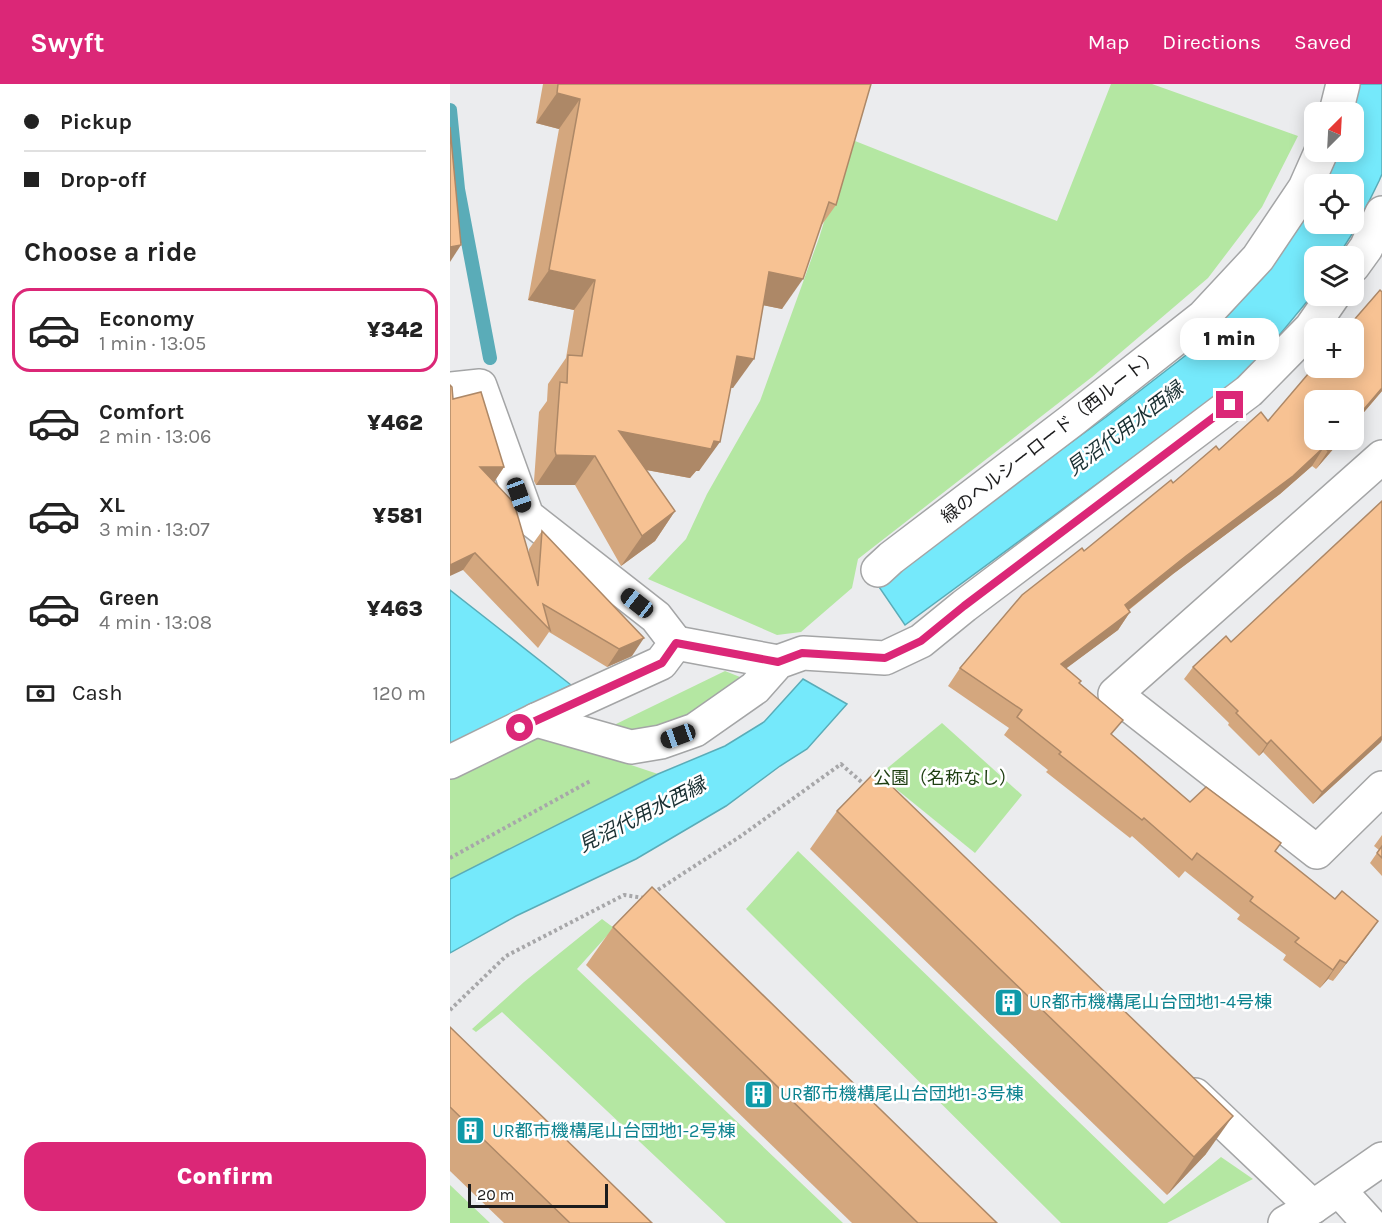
<!DOCTYPE html>
<meta charset="utf-8">
<style>
:root{--surface:#fff;--page:#f6f6f6;--text:#222;--muted:#767676;--line:#e0e0e0;--accent:#db2777}
body{margin:0;font-family:Karla,"Noto Sans JP",sans-serif;background:var(--page);color:var(--text);height:100vh;display:flex;flex-direction:column;font-size:22px;white-space:nowrap}
*{box-sizing:border-box;margin:0}
p{font-size:20px;color:var(--muted)}
.icon{flex:none;width:33px;height:33px;fill:none;stroke:currentColor;stroke-width:2;stroke-linecap:round;stroke-linejoin:round}
.map{position:relative;flex:1;overflow:hidden}
.details{display:flex;flex-direction:column;background:var(--surface);width:450px}
.details>*{flex:none}
.guide{display:grid;align-content:center;height:132px;padding:0 24px;background:var(--surface)}
.needle{width:39px;rotate:24deg}
.controls{position:absolute;left:854px;top:18px;display:grid;gap:12px}
.controls a{display:grid;place-items:center;width:60px;height:60px;border-radius:12px;background:var(--surface);box-shadow:0 3px 15px #0003;font-size:30px}
.scale{position:absolute;left:18px;bottom:15px;width:140px;box-sizing:border-box;padding-left:6px;border:3px solid #1c1c1d;border-top:0;font-size:16px;line-height:21px;white-space:nowrap;color:#1c1c1d;-webkit-text-stroke:4px #fff;paint-order:stroke}
.end{position:absolute;width:27px;height:27px;margin:-14px;border:8px solid #db2777;background:#fff;box-shadow:0 0 0 3px #fff}
.from{border-radius:50%}
.bubble{position:absolute;height:42px;border-radius:18px;background:var(--surface);box-shadow:0 3px 15px #0003;font-size:20px;font-weight:800;line-height:42px;text-align:center}
.car{position:absolute;width:18px;height:36px;margin:-18px -9px;border-radius:8px;box-shadow:0 0 4px 2px #0007;background:linear-gradient(#222 24%,#8ab4d8 0 40%,#222 0 76%,#8ab4d8 0 86%,#222 0)}
.guide b{display:flex;align-items:center;gap:21px;height:57px;font-size:22px}
.guide b+b{border-top:2px solid var(--line)}
.guide i{width:15px;height:15px;background:var(--text)}
ul{padding:0;list-style:none}
li{display:flex;align-items:center;gap:18px;height:84px;margin:0 12px 9px;padding:0 12px;border:3px solid transparent;border-radius:18px}
li div{flex:1}
li b{display:block;font-size:22px}
li em{font-style:normal;font-weight:800}
li.selected{border-color:var(--accent)}
li>.icon{width:54px;height:54px;stroke-width:1.5}
h2{padding:0 24px;font-size:27px;line-height:72px}
.pay{display:flex;align-items:center;gap:15px;height:66px;padding:0 24px;font-size:22px}
.pay p{margin-inline-start:auto}
.button{display:flex;gap:12px;margin-top:auto;padding:12px 24px}
.button a{flex:1;height:69px;border-radius:18px;background:var(--accent);color:#fff;font-size:24px;font-weight:800;line-height:69px;text-align:center}
header{display:flex;align-items:center;gap:36px;box-sizing:border-box;height:84px;padding:0 30px;background:var(--accent);color:#fff}
header strong{font-size:28px}
nav{display:flex;gap:33px;margin-inline-start:auto;font-size:21px}
main{display:flex;flex:1;min-height:0}
.map>svg:first-child{display:block}
.green{fill:#b4e7a2}
.water{fill:#75e9fb;stroke:#5aacb8;stroke-width:1.5}
.lines{fill:none;stroke-linecap:round;stroke-linejoin:round}
.stream{stroke:#5aacb8;stroke-width:14}
.minor-casing{stroke:#a4a5a6;stroke-width:36}
.path{stroke:#a7a7a9;stroke-width:4;stroke-dasharray:3 3;stroke-linecap:butt}
.minor{stroke:#fff;stroke-width:33}
.wall{fill:#d4a77e}
.shaded-wall{fill:#ad8867}
.building{fill:#f7c293;stroke:#ad8867;stroke-width:1.5}
.route{stroke:#db2777;stroke-width:8}
.labels{text-anchor:middle;dominant-baseline:central;stroke-width:5;stroke-linejoin:round;paint-order:stroke}
.street-label{font-size:18px;fill:#1c1c1d;stroke:#fff}
.park-label{font-size:18px;fill:#1d3e10;stroke:#fff}
.culture-label{font-size:18px;fill:#0d838f;stroke:#fff;text-anchor:start}
.water-label{font-size:20px;font-style:italic;fill:#1a3033;stroke:#fff}
</style>
<header>
<strong>Swyft</strong>
<nav><a>Map</a><a>Directions</a><a>Saved</a></nav>
</header>
<main>
<section class="details">
<div class="guide">
<b><i class="from"></i>Pickup</b>
<b><i></i>Drop-off</b>
</div>
<h2>Choose a ride</h2>
<ul>
<li class="selected"><svg class="icon" aria-label="car" viewBox="0 0 24 24"><path d="M5 17H2v-5l4-1 3-4h7l3 4 3 1v5h-3M9 17h6M6 11h13"/><circle cx="7" cy="17" r="2"/><circle cx="17" cy="17" r="2"/></svg><div><b>Economy</b><p>1 min · 13:05</p></div><em>¥342</em></li>
<li><svg class="icon" aria-label="car" viewBox="0 0 24 24"><path d="M5 17H2v-5l4-1 3-4h7l3 4 3 1v5h-3M9 17h6M6 11h13"/><circle cx="7" cy="17" r="2"/><circle cx="17" cy="17" r="2"/></svg><div><b>Comfort</b><p>2 min · 13:06</p></div><em>¥462</em></li>
<li><svg class="icon" aria-label="car" viewBox="0 0 24 24"><path d="M5 17H2v-5l4-1 3-4h7l3 4 3 1v5h-3M9 17h6M6 11h13"/><circle cx="7" cy="17" r="2"/><circle cx="17" cy="17" r="2"/></svg><div><b>XL</b><p>3 min · 13:07</p></div><em>¥581</em></li>
<li><svg class="icon" aria-label="car" viewBox="0 0 24 24"><path d="M5 17H2v-5l4-1 3-4h7l3 4 3 1v5h-3M9 17h6M6 11h13"/><circle cx="7" cy="17" r="2"/><circle cx="17" cy="17" r="2"/></svg><div><b>Green</b><p>4 min · 13:08</p></div><em>¥463</em></li>
</ul>
<div class="pay"><svg class="icon" aria-label="cash" viewBox="0 0 24 24"><path d="M3 7h18v10H3z"/><circle cx="12" cy="12" r="2"/></svg>Cash<p>120 m</p></div>
<div class="button"><a>Confirm</a></div>
</section>
<div class="map">
<svg width="932" height="1139" viewBox="0 0 932 1139">
<rect width="100%" height="100%" fill="#ebecee"/>
<g class="green">
<path d="M661,0H702L848,52L812,123L758,194L642,293L408,475L402,504L351,548L327,551L198,495L236,455L257,410L310,317L369,154L400,55L607,137Z"/>
<path d="M275,587L290,593L246,629L181,657L164,641Z"/>
<path d="M492,639L572,711L525,769L429,691Z"/>
<path d="M70,644L208,690L0,795V678Z"/>
<path d="M348,767L714,1120L771,1073L803,1095L717,1139H611L296,825Z"/>
<path d="M152,835L164,844L127,885L393,1139H276L52,928L26,948L22,945L74,898Z"/>
<path d="M0,1101L40,1139H0Z"/>
</g>
<g class="water">
<path d="M909,0H932V90L929,97L906,144L888,172H864V209L798,289L455,541L427,500L656,333L753,258L817,189L858,130L864,117V140H903V100H872L888,68H903V28H901Z"/>
<path d="M0,506L121,601L0,662Z"/>
<path d="M353,595L397,620L357,665L330,682L276,722L186,775L66,832L0,869V795L208,690L275,662L314,638Z"/>
</g>
<g class="lines">
<path class="stream" d="M0,26L8,105L40,274"/>
<defs>
<g id="minor">
<path d="M886,28L893,0"/>
<path d="M903,182L916,164L932,129"/>
<path d="M0,305L30,302L77,432L206,533L226,559L211,579L86,636L0,678"/>
<path d="M932,373L665,610L867,768L932,704"/>
<path d="M428,486L441,474L621,337L753,233L808,174L855,104L871,68"/>
<path d="M226,559L328,578"/>
<path d="M86,636L181,663L211,658L245,646L305,604L328,578L353,569L435,574L471,557L514,522L799,307L861,244L883,212"/>
<path d="M745,1011L863,1123"/>
<path d="M889,1106L919,1139"/>
<path d="M835,1139L863,1123L932,1075"/>
</g>
</defs>
<use href="#minor" class="minor-casing"/>
<g class="path">
<path d="M0,774L142,696"/>
<path d="M203,809L291,752L391,680L416,702"/>
<path d="M0,926L56,872L174,811L194,814"/>
</g>
<use href="#minor" class="minor"/>
</g>
<g class="wall">
<path d="M93,0H421L386,121L371,142L332,225L313,221L283,304H280L249,387H246L240,394L196,386L225,427L205,457L171,482L125,401H86L84,397L89,328L97,317L98,300L116,274L124,226L78,216L109,45L86,39Z"/>
<path d="M932,208V307L903,341L864,356H891L866,385L862,382L830,410L723,490L679,526L680,528L668,546L616,584L629,599L662,651L740,718L825,768L885,815L928,837L915,855L883,897L878,895L870,904L833,876L836,871L787,835L790,831L735,787L729,794L682,752L680,754L596,688L598,686L554,651L559,644L498,602L510,584L634,467L723,399L769,366L818,337Z"/>
<path d="M3,315L54,383L44,398L79,471V465L92,447L182,572L157,583L99,548L88,564L13,486Z"/>
<path d="M781,558L931,658L863,720L813,668L809,672L778,641L779,639L734,595L743,583Z"/>
<path d="M387,727L756,1070L717,1111L360,765Z"/>
<path d="M932,751V792L920,779L929,766L924,762Z"/>
<path d="M163,843L547,1139H402L136,881Z"/>
<path d="M0,943L202,1139H54L0,1087Z"/>
</g>
<g class="shaded-wall">
<path d="M107,9L130,15L109,45L86,39Z"/>
<path d="M11,161L0,178V163Z"/>
<path d="M99,186L145,196L124,226L78,216Z"/>
<path d="M319,188L353,195L332,225L298,218Z"/>
<path d="M287,272L304,275L283,304L266,301Z"/>
<path d="M932,304V307L903,341V338Z"/>
<path d="M169,347L264,357L270,358L249,387H246L240,394L148,377Z"/>
<path d="M888,356H891L866,385L878,367Z"/>
<path d="M874,363L862,382L830,410L723,490L662,539L675,521Z"/>
<path d="M106,371L145,372L125,401H86Z"/>
<path d="M30,383H54L42,401Z"/>
<path d="M225,427L205,457L171,482L192,452Z"/>
<path d="M25,469L13,486L0,492V481Z"/>
<path d="M680,528L668,546L598,598L611,580Z"/>
<path d="M194,554L182,572L157,583L169,565Z"/>
<path d="M932,652V656L931,658L863,720L872,708Z"/>
<path d="M821,656L813,668L809,672L817,660Z"/>
<path d="M928,837L915,855L883,897L896,879Z"/>
<path d="M890,876L878,895L870,904L883,886Z"/>
<path d="M783,1032L756,1070L717,1111L744,1073Z"/>
</g>
<g class="building">
<path d="M108,0H421L386,121L379,118L353,195L319,188L304,275L287,272L270,358L264,357L261,365L169,347L225,427L192,452L145,372L106,371L105,367L110,298L117,299L118,271L132,272L145,196L99,186L130,15L107,9Z"/>
<path d="M0,43L11,161L0,163Z"/>
<path d="M930,206L932,208V304L903,338V316H864V356H888L878,367L874,363L843,392L736,472L675,521L680,528L611,580L631,597L629,599L673,636L661,650L740,718L756,703L831,759L825,767L885,815L892,807L928,837L896,879L890,876L883,886L845,858L849,854L800,817L803,813L747,769L742,776L694,734L692,736L609,670L611,668L567,633L572,626L510,584L572,511L632,464L634,467L721,396L723,399L766,362L769,366L811,328L818,337L864,283L903,284V244H897Z"/>
<path d="M0,301L2,303L3,315L31,308L54,383H30L64,419L88,502L92,447L194,554L169,565L93,520L100,546L25,469L0,481Z"/>
<path d="M932,417V652L872,708L821,656L817,660L786,629L788,627L743,583L776,552L781,558Z"/>
<path d="M426,687L783,1032L744,1073L387,727Z"/>
<path d="M932,762V774L927,769Z"/>
<path d="M202,803L547,1139H468L163,843Z"/>
<path d="M0,943L202,1139H120L0,1023Z"/>
</g>
<g class="lines">
<path class="route" d="M70,644L212,579L226,559L328,578L352,569L435,574L471,557L514,522L780,321"/>
</g>
<defs>
<symbol id="building-square" viewBox="-11 -11 22 22"><rect x="-9" y="-9" width="18" height="18" rx="4" fill="#0f9aa8" stroke="#fff"/><path d="M-4-6H4V6H1V3H-1V6H-4ZM-2.5-4.3h1.7v1.8h-1.7ZM.8-4.3h1.7v1.8H.8ZM-2.5-1h1.7V.8h-1.7ZM.8-1h1.7V.8H.8Z" fill="#fff"/></symbol>
</defs>
<g fill-rule="evenodd">
<use href="#building-square" x="542" y="902" width="33" height="33"/>
<use href="#building-square" x="292" y="994" width="33" height="33"/>
<use href="#building-square" x="4" y="1030" width="33" height="33"/>
</g>
<g class="labels">
<g class="street-label">
<text transform="translate(600 352) rotate(-38)">緑のヘルシーロード（西ルート）</text>
</g>
<g class="park-label">
<text x="495" y="694">公園（名称なし）</text>
</g>
<g class="culture-label">
<text x="579" y="918">UR都市機構尾山台団地1-4号棟</text>
<text x="330" y="1010">UR都市機構尾山台団地1-3号棟</text>
<text x="42" y="1047">UR都市機構尾山台団地1-2号棟</text>
</g>
<g class="water-label">
<text transform="translate(675 345) rotate(-37)">見沼代用水西縁</text>
<text transform="translate(192 731) rotate(-27)">見沼代用水西縁</text>
</g>
</g>
</svg>
<div class="controls">
<a><svg class="needle" viewBox="-14 -14 28 28"><path d="M0-13l5 13h-10z" fill="#e53935"/><path d="M0 13l5-13h-10z" fill="#767676"/></svg></a>
<a><svg class="icon" aria-label="locate" viewBox="0 0 24 24"><circle cx="12" cy="12" r="6"/><path d="M12 2v4M12 18v4M2 12h4M18 12h4"/></svg></a>
<a><svg class="icon" aria-label="layers" viewBox="0 0 24 24"><path d="M12 4l9 5-9 5-9-5zM3 14l9 5 9-5"/></svg></a>
<a>+</a>
<a>−</a>
</div>
<div class="scale">20 m</div>
<i class="end from" style="left:70px;top:644px"></i>
<i class="end" style="left:780px;top:321px"></i>
<div class="bubble" style="left:730px;top:234px;width:99px">1 min</div>
<i class="car" style="left:69px;top:411px;rotate:160deg"></i>
<i class="car" style="left:187px;top:519px;rotate:308deg"></i>
<i class="car" style="left:228px;top:652px;rotate:250deg"></i>
</div>
</main>
